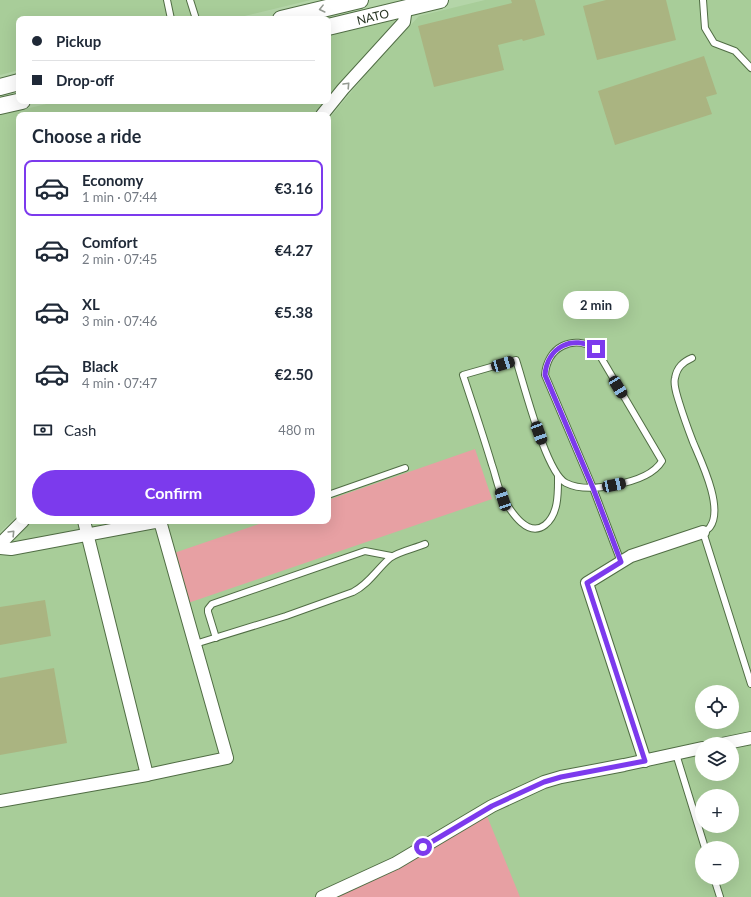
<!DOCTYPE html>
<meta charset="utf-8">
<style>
:root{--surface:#fff;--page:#f6f6f7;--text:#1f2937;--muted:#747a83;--line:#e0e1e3;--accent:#7c3aed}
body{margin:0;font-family:Lato,sans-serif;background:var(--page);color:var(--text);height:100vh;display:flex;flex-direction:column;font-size:15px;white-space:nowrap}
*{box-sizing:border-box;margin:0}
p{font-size:13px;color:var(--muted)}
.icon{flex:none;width:22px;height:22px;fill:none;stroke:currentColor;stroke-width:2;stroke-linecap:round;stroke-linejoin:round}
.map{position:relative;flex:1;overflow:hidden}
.details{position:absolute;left:16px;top:112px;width:315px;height:412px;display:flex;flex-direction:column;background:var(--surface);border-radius:8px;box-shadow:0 4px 16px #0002}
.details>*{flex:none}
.banner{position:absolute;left:16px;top:16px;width:315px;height:88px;border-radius:8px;box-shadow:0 4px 16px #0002;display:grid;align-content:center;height:88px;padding:0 16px;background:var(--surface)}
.buttons{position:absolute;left:695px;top:685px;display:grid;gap:8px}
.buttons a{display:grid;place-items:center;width:44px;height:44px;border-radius:50%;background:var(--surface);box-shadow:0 4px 16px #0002;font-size:20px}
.end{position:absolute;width:18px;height:18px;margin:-9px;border:5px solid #7c3aed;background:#fff;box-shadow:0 0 0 2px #fff}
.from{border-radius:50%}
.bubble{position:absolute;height:28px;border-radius:14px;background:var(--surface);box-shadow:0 4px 16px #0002;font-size:13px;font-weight:700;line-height:28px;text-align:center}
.car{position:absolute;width:12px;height:24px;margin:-12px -6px;border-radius:5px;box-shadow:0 0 3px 1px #0007;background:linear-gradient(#222 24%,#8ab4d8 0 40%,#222 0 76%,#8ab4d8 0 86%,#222 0)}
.banner b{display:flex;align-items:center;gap:14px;height:38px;font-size:15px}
.banner b+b{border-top:1px solid var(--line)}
.banner i{width:10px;height:10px;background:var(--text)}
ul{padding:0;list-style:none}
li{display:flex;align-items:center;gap:12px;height:56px;margin:0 8px 6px;padding:0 8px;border:2px solid transparent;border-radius:8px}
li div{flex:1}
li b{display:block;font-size:15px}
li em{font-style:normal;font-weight:700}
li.current{border-color:var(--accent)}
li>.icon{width:36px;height:36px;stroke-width:1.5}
h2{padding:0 16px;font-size:18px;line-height:48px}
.pay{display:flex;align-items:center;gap:10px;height:44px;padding:0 16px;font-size:15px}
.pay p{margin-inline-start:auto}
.cta{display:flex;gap:8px;margin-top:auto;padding:8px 16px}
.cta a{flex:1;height:46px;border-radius:24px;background:var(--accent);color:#fff;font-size:16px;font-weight:700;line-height:46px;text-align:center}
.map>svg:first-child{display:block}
.built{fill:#a8cd99;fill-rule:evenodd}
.green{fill:#e7a0a3}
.building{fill:#aab481}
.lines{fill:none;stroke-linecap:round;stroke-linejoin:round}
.service-casing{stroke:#506d44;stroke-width:8}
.minor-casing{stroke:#506d44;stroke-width:14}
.secondary-casing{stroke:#506d44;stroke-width:18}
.service{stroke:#fff;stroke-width:6}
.minor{stroke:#fff;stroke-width:12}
.secondary{stroke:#fff;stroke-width:16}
.oneway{stroke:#949a92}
.route{stroke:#7c3aed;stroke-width:5}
.labels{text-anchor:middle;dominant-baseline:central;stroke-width:3;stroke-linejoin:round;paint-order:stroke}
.street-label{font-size:12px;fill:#293624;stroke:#c1e2b4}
</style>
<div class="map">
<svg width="751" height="897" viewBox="0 0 751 897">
<rect width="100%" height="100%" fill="#b4d5a8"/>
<g class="built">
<path d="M0,0H311L232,19H19V70L0,75Z"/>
<path d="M485,0H751V897H0V552L31,521H328V120L372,67L419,16ZM702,692H732V722H702ZM702,744H732V774H702ZM702,796H732V826H702ZM702,848H732V878H702Z"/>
<path d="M396,20L328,98V36Z"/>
<path d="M59,101H325L313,115H19V514L0,532V115Z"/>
</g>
<g class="green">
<path d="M475,449L492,499L188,603L174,553L268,521H328V500Z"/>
<path d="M487,816L520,897H337Z"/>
</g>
<g class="building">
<path d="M511,0H535L545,35L523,41L522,39L498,45L504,70L434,87L418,26L512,3Z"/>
<path d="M606,0H666L676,40L597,60L583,6Z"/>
<path d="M704,56L717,94L706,97L712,114L615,145L598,91Z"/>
<path d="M45,600L51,636L0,645V607Z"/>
<path d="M54,668L67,743L0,755V678Z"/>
</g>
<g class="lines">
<defs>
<g id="service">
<path d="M167,0L171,19"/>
<path d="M190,0L196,19"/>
<path d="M703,0L705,28L714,43L735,51L751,68"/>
<path d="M692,358C683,362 677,367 675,378C673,385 677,395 679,402C683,415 688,429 693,442C701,461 724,508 710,527C709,529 705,531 703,532L751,684"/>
<path d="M558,476C558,492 559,514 545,525C528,538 512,513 504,500C498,490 496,476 492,465C483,435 473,405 463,375L516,360C524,384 546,473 566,483C580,490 600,488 614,485C631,482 653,476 662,461L596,349C573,334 547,347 545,375L593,488L621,562"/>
<path d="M328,495L405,468"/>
<path d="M216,638L208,612V609L212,604L365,551L391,556"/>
<path d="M195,644L286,616L353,592C369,584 377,569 390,558C397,552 416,548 425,544"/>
<path d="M676,754L705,848"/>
<path d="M714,878L720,897"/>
</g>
<g id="minor">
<path d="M322,115L343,89L404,22L406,8"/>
<path d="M84,521L147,775"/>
<path d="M0,544L23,521"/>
<path d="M0,548L11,549L160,521L227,758L147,775L0,801"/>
<path d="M722,744L751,738"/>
<path d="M645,761L587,583L631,556L703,532"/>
<path d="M322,897L396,863L492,806L544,782L561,777L624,765L702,748"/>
</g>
<g id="secondary">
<path d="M281,19L360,0"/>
<path id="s1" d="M328,27L440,0"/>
<path d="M0,87L19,82"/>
<path d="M0,106L22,101"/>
</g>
</defs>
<use href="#service" class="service-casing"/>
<use href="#minor" class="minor-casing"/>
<use href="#secondary" class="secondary-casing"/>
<use href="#service" class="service"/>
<use href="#minor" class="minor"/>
<use href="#secondary" class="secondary"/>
</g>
<defs><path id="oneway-chevron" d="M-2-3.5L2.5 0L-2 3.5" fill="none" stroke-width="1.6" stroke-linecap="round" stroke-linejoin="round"/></defs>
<g class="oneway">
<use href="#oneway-chevron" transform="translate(322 9) rotate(166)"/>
<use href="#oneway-chevron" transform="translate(347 85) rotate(-47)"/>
<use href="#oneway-chevron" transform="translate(12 533) rotate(-46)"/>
</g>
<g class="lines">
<path class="route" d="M423,847L492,806L544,782L561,777L645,761L587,583L621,562L593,488L545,375C547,347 573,334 596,349"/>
</g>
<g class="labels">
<g class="street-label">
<text stroke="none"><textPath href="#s1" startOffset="46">ΝΑΤΟ</textPath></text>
</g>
</g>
</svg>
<div class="buttons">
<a><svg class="icon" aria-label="locate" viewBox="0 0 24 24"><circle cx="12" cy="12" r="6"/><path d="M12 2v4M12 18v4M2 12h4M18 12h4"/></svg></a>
<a><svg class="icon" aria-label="layers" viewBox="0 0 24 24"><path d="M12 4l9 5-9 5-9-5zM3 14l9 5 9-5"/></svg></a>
<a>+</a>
<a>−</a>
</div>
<i class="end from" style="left:423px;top:847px"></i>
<i class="end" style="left:596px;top:349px"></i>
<div class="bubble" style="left:563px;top:291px;width:66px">2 min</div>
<i class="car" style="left:503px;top:364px;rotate:74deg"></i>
<i class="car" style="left:618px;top:387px;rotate:149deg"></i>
<i class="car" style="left:539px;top:433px;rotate:160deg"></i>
<i class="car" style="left:614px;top:485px;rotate:78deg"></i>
<i class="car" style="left:503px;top:499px;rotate:342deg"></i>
<div class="banner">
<b><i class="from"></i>Pickup</b>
<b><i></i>Drop-off</b>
</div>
<section class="details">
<h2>Choose a ride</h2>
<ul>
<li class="current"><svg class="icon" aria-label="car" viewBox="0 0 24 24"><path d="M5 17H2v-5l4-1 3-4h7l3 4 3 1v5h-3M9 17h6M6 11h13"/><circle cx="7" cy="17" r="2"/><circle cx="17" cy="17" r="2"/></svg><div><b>Economy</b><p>1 min · 07:44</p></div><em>€3.16</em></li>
<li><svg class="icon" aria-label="car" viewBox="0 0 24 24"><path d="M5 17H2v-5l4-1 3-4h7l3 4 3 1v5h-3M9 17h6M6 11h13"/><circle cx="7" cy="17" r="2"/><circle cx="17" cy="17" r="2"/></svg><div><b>Comfort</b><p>2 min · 07:45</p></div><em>€4.27</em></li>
<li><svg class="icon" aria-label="car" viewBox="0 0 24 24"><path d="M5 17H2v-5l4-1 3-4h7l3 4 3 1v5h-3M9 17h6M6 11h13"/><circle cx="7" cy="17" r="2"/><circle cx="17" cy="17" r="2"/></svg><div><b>XL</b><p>3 min · 07:46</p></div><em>€5.38</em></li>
<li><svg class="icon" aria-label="car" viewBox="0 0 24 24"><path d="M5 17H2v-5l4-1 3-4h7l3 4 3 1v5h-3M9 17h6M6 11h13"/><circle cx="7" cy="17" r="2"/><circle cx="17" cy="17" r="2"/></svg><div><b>Black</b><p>4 min · 07:47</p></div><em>€2.50</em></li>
</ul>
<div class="pay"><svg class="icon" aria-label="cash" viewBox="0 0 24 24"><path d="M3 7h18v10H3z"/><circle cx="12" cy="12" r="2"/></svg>Cash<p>480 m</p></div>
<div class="cta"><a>Confirm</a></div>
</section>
</div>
